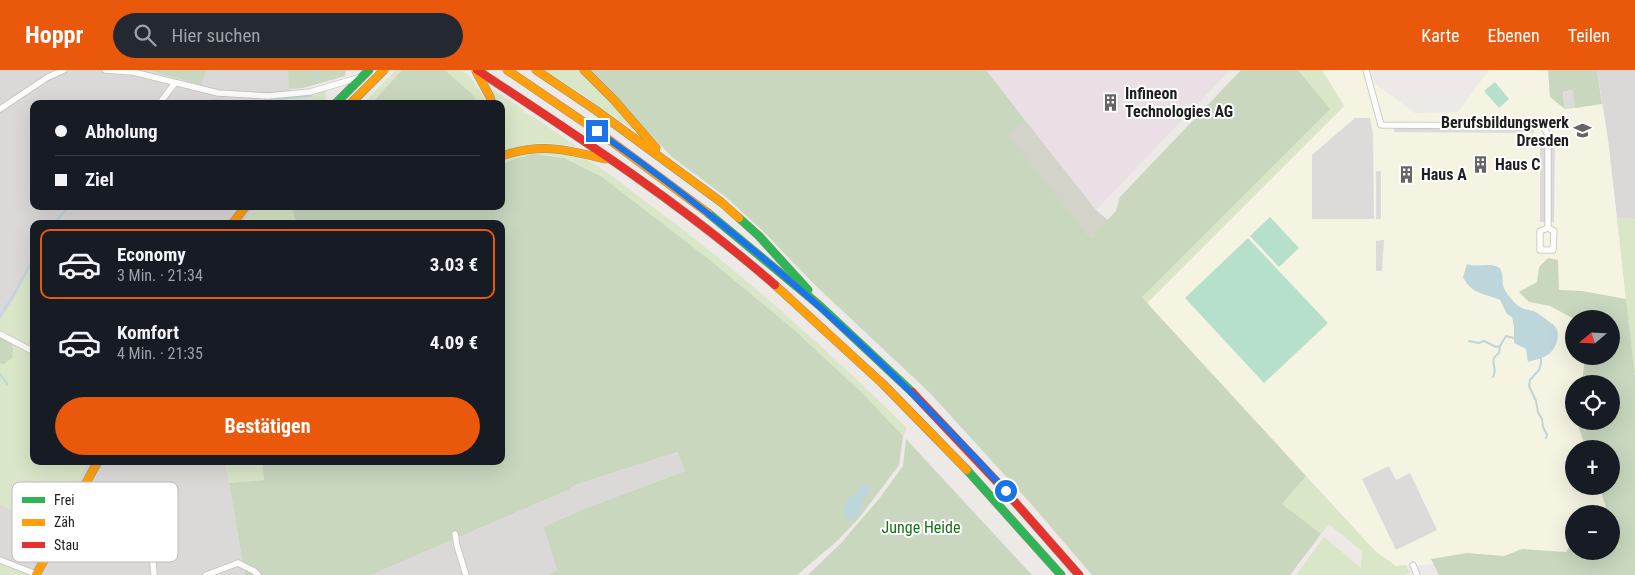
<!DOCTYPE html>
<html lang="de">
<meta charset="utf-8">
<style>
:root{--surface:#171b24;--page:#242831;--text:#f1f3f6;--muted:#9ea1a6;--line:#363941;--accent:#ea580c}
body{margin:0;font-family:"Roboto Condensed",sans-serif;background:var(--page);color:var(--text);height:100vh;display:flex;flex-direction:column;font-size:19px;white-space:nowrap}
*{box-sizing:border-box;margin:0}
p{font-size:16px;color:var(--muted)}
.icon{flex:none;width:28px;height:28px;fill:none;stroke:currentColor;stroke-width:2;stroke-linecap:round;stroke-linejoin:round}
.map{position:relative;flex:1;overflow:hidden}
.panel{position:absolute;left:30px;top:150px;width:475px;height:245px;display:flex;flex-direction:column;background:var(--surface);border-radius:10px;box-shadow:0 5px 20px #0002}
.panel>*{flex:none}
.guide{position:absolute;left:30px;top:30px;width:475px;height:110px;border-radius:10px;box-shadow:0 5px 20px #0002;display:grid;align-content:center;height:110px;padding:0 25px;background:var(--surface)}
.needle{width:32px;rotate:251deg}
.buttons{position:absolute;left:1565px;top:240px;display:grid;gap:10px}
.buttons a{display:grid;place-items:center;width:55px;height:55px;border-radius:50%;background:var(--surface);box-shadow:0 5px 20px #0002;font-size:25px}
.end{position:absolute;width:22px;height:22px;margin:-11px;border:6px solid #1a73e8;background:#fff;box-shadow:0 0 0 2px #fff}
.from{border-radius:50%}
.guide b{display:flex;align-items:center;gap:18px;height:48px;font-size:19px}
.guide b+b{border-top:1px solid var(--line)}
.guide i{width:12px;height:12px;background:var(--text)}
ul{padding:9px 0 0;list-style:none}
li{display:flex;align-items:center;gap:15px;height:70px;margin:0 10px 8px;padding:0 15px;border:2px solid transparent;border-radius:10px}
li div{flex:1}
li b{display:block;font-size:19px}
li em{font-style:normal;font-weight:700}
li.on{border-color:var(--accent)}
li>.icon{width:45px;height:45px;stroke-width:1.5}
.action{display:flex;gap:10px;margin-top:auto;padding:10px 25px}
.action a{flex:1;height:58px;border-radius:30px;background:var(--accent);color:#fff;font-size:20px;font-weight:700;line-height:58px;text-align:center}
header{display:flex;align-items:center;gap:30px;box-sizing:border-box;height:70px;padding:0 25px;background:var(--accent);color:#fff}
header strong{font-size:24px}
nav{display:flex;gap:28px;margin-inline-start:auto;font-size:18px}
.search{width:350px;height:45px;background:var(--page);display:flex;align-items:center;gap:12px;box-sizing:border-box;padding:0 18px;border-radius:28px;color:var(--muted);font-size:19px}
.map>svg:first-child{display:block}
.residential{fill:#dbd9d8}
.industrial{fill:#e9dfe5}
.education{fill:#f5f3e2;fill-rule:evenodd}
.construction{fill:#d4d3c9}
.grass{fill:#d9e6c8}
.forest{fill:#c8d7be}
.pitch{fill:#b6dfcc}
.parking{fill:#dcdbda}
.water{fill:#bdd6dc}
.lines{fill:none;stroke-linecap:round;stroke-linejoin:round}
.stream{stroke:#bdd6dc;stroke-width:2}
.street-casing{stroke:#c2c0bf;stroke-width:7}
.fast-casing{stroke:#939380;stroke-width:9}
.slow-casing{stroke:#939380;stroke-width:9}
.jam-casing{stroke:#939380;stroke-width:9}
.street{stroke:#fcfcfb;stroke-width:5.5}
.fast{stroke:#30b455;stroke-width:8}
.slow{stroke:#ff9f0a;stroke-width:8}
.jam{stroke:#e5322d;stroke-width:8}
.route{stroke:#1a73e8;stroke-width:6}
.labels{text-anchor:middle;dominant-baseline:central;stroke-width:4;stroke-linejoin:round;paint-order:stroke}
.poi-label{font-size:16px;font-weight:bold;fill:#1e1e1e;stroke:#fff;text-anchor:start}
.park-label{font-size:16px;fill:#16711a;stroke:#fff}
.key{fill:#fff;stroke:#bcbcbc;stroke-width:1}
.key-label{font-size:14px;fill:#1e1e1e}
</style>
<header>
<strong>Hoppr</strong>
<div class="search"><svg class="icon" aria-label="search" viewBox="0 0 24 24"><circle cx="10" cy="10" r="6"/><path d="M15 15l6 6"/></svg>Hier suchen</div>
<nav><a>Karte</a><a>Ebenen</a><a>Teilen</a></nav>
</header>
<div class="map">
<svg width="1635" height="505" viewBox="0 0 1635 505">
<rect width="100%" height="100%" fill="#ece9e6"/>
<g class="residential">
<path d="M0,0H149L201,14L207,0H288L290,26L286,34H34V136H255L242,154H34V391H225L245,505H0Z"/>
<path d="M1597,0H1635V149L1617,148L1608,70Z"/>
<path d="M679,382L685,401L589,437L557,500L548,505H371L568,420L575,415Z"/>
</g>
<path class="industrial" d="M986,0H1230L1096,140Z"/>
<path class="education" d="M1322,0H1370L1374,13L1415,43L1458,42L1489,0H1597L1608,70L1635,307L1611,444H1574V481H1609L1434,494L1396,496L1375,481L1147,233L1344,36ZM1574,249H1611V286H1574ZM1574,314H1611V351H1574ZM1574,379H1611V416H1574Z"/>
<path class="construction" d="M1025,50L1096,140L1108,150L1091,168L1007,66Z"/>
<g class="grass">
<path d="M396,0H402L371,34H363Z"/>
<path d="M445,0C449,0 454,0 458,0C470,2 482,23 486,34H476L474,26Z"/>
<path d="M544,0H579L634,58L633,60L573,18Z"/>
<path d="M1298,0H1322L1344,36L1147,233L1142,227L1329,39Z"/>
<path d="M491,18L524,40L523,42L530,46L531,45L576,76L574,77C548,71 526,72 501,82V34H497Z"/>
<path d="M324,20L326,23L325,32L324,34H286L290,26Z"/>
<path d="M543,80C555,83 568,83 580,87C600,94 628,119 646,132C739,200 824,277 907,358L903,366C826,285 741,214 652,146C629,128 606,110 580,96C575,94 569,90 563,88C539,82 523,84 501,95V91L513,85Z"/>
<path d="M255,136H291L297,154H242Z"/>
<path d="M1617,148L1635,149V303H1634Z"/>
<path d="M34,191V262L27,276L0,262V250L16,225Z"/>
<path d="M11,273L34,285V391H89L52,460L0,435V293L4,294Z"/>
<path d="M225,391H262L264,410L229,413Z"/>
<path d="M1306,406L1375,481L1396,496L1406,495L1410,503L1404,505H1296L1324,467L1361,498L1362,481L1329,454L1321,464L1282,434Z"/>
<path d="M0,492L17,498L28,505H0Z"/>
</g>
<g class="forest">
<path d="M149,0H207L201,15Z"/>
<path d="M288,0H346L345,6L303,18L289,19Z"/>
<path d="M402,0H445L474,26L476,34H371Z"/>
<path d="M590,0H986L1025,50L1008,66L1091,168L1116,141L1120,127L1241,0H1298L1330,39L1142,227L1147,233L1306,406L1282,434L1321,464L1290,505H1092L1033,436L930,323L813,213L764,162L727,128L672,87Z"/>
<path d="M1548,0H1597L1602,34L1575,38L1572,20L1563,22L1565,39L1550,27Z"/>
<path d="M534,84L564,88L602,107L711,191L793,259L862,323L903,366L899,395L859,448L836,472L797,505H548L557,500L544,457L589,437L685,401L678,382L575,415L568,420L371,505H245L229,413L264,410L262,391H501V154H297L291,136H501V95L514,89Z"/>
<path d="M1548,188L1558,190L1559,220L1582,221L1626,229L1635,307V505H1439L1431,489L1467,483L1504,486L1522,479L1566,482L1574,470V481H1611V444H1608L1599,416H1611V379H1586L1577,352L1611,351V314H1582L1585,286H1611V249H1574L1550,236L1529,232L1519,222L1537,212L1539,197Z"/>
<path d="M0,267L11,273L13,279L12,288L4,294L0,293Z"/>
<path d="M906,369L1032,505H808L841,473L879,429L903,396Z"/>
</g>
<g class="pitch">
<path d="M1495,12L1509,29L1499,38L1484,21Z"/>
<path d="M1270,147L1299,178L1279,197L1250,166Z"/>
<path d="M1248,168L1328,253L1264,313L1185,228Z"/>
</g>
<g class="parking">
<path d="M1573,20L1575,38L1565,39L1563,22Z"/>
<path d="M1355,48H1370L1373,65L1374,149H1312V85Z"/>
<path d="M1394,55L1534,56V63L1394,62Z"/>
<path d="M1555,71L1554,152H1540V72Z"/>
<rect x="1376" y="101" width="5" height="48"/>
<path d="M1384,170L1382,201H1376V171Z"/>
<path d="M1389,396L1396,410L1410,403L1437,460L1396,480L1362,409Z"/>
</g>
<g class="water">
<path d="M1467,194C1477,198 1489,192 1498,197C1505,202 1501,211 1504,218C1506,223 1512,230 1516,234C1521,239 1526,239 1533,241C1537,242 1540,245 1543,247C1551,253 1561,257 1557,271C1553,286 1542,288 1528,292L1526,279L1514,273V257L1512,247L1507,244L1500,230C1484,223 1471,224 1463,207Z"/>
<path d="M863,413L869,416V422L867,426L862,427C864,436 859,446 851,451L846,448C842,436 846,426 858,424L860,415Z"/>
</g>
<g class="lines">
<g class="stream">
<path d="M315,13L319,0"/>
<path d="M214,30L250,32L311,26"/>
<path d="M54,154L69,136"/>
<path d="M0,246L13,226L34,187"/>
<path d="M1469,271L1479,273L1484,271L1496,277L1500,276L1506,266L1514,268"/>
<path d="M1541,288V293L1539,300L1530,310L1529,316L1536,331L1538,342L1542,349L1543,357L1547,365L1546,368"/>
<path d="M0,304L7,314"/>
<path d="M1493,307C1499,296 1487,291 1499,283L1500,276"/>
<path d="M357,394V391"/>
</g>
<defs>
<g id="street">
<path d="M105,0L133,2L218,23L268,26L310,22L361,7"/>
<path d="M1366,0L1381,55L1543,56L1548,65V158"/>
<path d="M159,34L175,13"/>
<path d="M0,39L48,7L64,0"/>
<path d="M1548,158L1554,161L1553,180H1540V161Z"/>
<path d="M0,264L34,282"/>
<path d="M148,432L154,505"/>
<path d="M455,464L457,476L466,505"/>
<path d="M0,490L36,504"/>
<path d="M1413,495L1417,505"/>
<path d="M206,505L238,493L254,501L258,505"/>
</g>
<g id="fast">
<path d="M335,34L369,0"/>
<path d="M708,143L819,235L912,322"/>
<path d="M739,148L759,166L808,220"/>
<path d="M967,400L1061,505"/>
</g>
<g id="slow">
<path d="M507,0L600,63L708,143"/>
<path d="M536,0L597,41L721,132L739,148"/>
<path d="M584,0L614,30L656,78"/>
<path d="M476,1L490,27L492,34"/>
<path d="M350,34L384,0"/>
<path d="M501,86C541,73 565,79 605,89"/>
<path d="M232,154L246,136"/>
<path d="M775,215L883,314L967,400"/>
<path d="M36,505L98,391"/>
</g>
<g id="jam">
<path d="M477,0C579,67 682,134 775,215"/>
<path d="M912,322L1000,415L1079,505"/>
</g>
</defs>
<use href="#street" class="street-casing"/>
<use href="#fast" class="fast-casing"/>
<use href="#slow" class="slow-casing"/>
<use href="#jam" class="jam-casing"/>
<use href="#street" class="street"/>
<use href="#fast" class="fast"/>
<use href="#slow" class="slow"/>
<use href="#jam" class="jam"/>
</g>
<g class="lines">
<path class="route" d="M597,61C747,166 883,286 1006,421"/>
</g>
<defs>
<symbol id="building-bare" viewBox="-9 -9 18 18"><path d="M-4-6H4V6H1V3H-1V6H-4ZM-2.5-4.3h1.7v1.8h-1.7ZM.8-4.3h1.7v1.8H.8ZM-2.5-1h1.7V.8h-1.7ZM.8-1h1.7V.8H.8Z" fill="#666564" stroke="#fff" stroke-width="2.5" paint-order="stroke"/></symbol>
<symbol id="school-bare" viewBox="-9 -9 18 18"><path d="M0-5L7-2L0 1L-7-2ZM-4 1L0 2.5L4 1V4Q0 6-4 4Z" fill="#666564" stroke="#fff" stroke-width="2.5" paint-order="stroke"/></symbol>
</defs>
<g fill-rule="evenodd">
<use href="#building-bare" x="1098" y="20" width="25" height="25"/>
<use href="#school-bare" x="1570" y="48" width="25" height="25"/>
<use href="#building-bare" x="1468" y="82" width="25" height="25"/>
<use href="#building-bare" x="1394" y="92" width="25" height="25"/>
</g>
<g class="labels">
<g class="poi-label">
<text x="1125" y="23">Infineon<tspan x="1125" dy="18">Technologies AG</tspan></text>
<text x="1569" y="52" text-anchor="end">Berufsbildungswerk<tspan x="1569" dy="18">Dresden</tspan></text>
<text x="1495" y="94">Haus C</text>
<text x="1421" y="104">Haus A</text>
</g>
<g class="park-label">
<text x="921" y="457">Junge Heide</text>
</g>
</g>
<rect x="12" y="412" width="166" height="80" rx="8" class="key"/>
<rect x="22" y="427" width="23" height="6" fill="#30b455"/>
<rect x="22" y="449" width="23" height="7" fill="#ff9f0a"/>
<rect x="22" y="472" width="23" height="6" fill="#e5322d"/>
<g class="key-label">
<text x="54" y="435">Frei</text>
<text x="54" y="457">Zäh</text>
<text x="54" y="480">Stau</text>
</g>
</svg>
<div class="buttons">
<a><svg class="needle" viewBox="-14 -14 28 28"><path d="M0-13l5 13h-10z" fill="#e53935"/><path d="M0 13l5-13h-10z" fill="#9ea1a6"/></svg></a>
<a><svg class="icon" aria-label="locate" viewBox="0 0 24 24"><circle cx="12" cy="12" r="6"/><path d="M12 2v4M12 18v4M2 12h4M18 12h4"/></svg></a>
<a>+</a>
<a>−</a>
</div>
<i class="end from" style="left:1006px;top:421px"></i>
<i class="end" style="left:597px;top:61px"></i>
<div class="guide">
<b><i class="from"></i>Abholung</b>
<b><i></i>Ziel</b>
</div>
<section class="panel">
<ul>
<li class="on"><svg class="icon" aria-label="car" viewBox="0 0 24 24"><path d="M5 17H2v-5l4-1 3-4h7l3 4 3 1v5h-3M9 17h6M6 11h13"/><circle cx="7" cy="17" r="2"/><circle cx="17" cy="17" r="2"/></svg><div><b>Economy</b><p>3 Min. · 21:34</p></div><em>3.03 €</em></li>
<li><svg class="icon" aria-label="car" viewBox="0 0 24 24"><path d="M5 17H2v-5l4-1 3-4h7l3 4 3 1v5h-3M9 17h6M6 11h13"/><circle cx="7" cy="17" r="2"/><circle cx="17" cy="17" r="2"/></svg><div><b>Komfort</b><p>4 Min. · 21:35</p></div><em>4.09 €</em></li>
</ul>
<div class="action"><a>Bestätigen</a></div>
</section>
</div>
